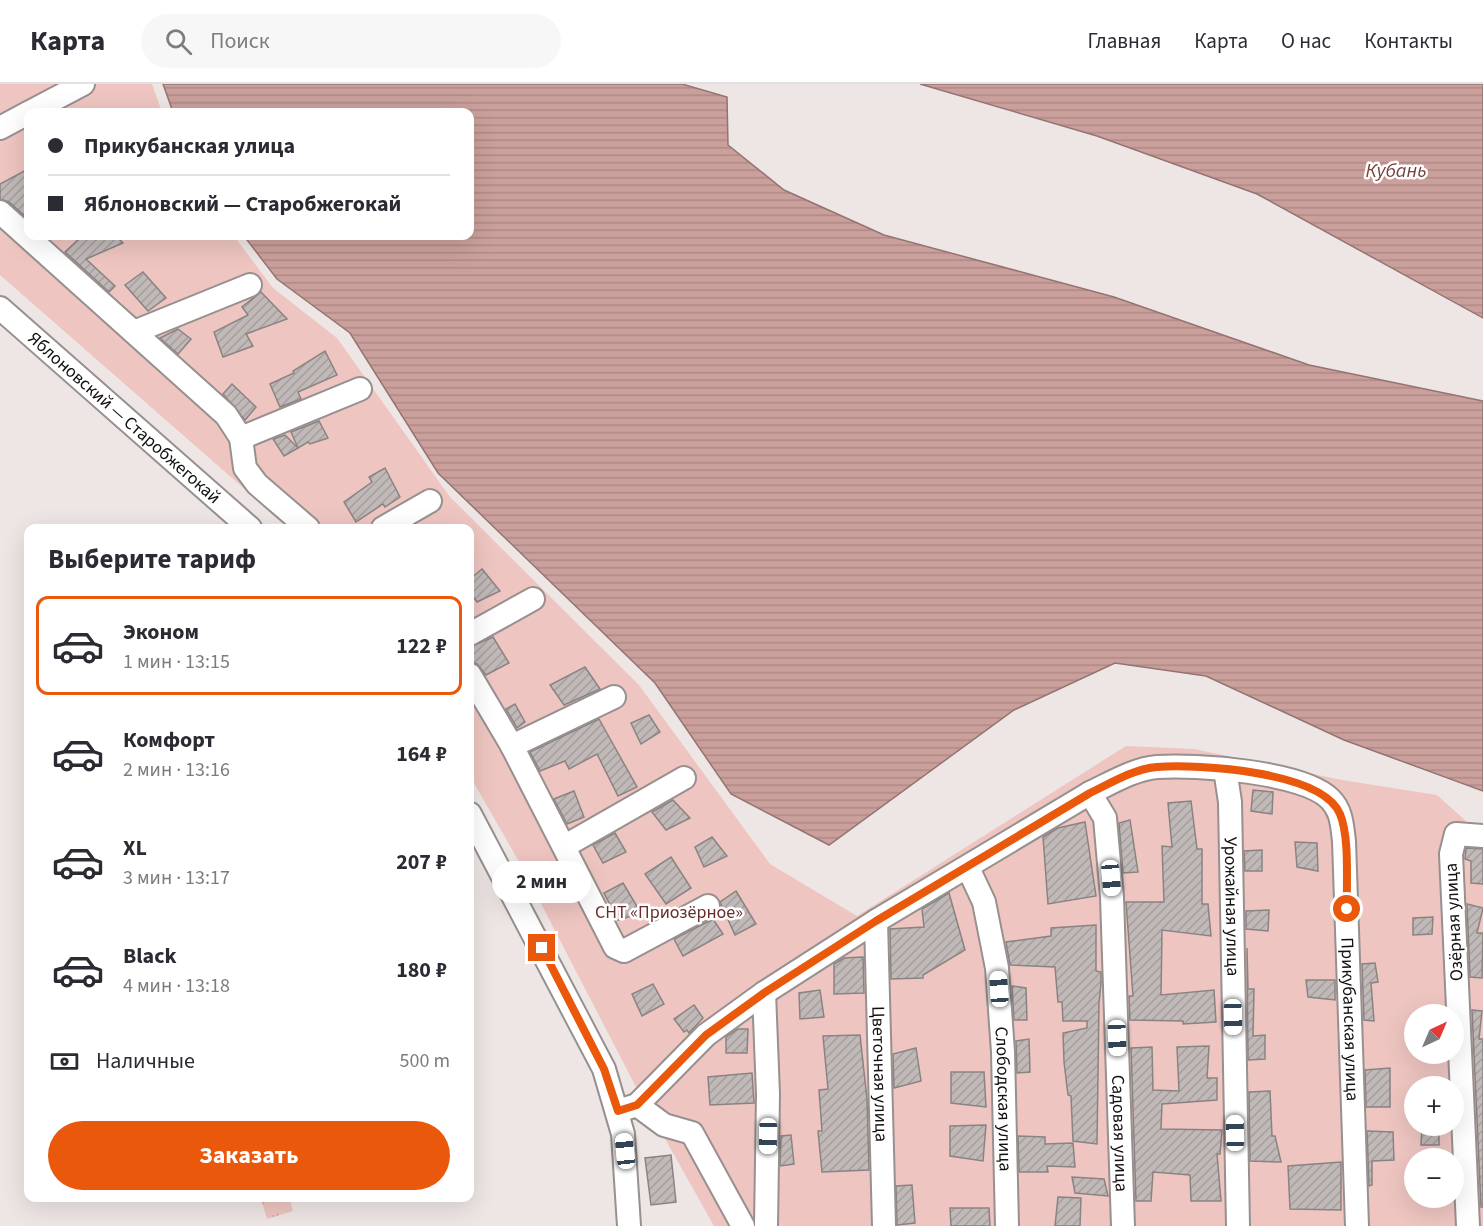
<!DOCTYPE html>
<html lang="ru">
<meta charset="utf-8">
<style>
:root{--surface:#fff;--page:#f7f7f7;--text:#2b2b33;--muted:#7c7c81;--line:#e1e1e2;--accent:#ea580c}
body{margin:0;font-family:"Source Sans 3",sans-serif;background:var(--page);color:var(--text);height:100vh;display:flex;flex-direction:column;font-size:22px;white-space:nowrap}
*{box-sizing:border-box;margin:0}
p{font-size:20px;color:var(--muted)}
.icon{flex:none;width:33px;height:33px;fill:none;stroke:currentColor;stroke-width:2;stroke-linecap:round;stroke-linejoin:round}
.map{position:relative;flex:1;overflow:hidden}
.details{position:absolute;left:24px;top:440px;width:450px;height:678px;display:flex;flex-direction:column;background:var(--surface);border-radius:12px;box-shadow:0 6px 24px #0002}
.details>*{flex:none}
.banner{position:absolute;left:24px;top:24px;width:450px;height:132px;border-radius:12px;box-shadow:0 6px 24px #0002;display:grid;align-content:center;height:132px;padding:0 24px;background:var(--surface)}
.needle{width:39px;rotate:44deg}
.controls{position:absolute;left:1404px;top:920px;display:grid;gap:12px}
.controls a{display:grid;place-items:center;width:60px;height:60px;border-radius:50%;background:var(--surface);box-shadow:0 6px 24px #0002;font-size:30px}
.end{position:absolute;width:27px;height:27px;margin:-14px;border:8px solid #ea580c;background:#fff;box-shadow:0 0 0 3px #fff}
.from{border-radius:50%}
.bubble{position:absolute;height:42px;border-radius:21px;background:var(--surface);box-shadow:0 6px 24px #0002;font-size:20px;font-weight:700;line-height:42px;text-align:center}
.car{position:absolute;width:18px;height:36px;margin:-18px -9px;border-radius:8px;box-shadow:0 0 4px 2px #0007;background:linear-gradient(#fff 24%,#345 0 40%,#fff 0 76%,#345 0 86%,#fff 0)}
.banner b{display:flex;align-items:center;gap:21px;height:57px;font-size:22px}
.banner b+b{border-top:2px solid var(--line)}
.banner i{width:15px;height:15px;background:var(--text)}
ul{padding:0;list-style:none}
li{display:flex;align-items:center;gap:18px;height:99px;margin:0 12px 9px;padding:0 12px;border:3px solid transparent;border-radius:12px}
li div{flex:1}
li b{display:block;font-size:22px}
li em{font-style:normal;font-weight:700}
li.selected{border-color:var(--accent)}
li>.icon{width:54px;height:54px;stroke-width:1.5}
h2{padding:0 24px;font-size:27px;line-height:72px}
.pay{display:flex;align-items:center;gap:15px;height:66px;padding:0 24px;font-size:22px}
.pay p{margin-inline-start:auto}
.action{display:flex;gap:12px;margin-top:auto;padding:12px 24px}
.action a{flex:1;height:69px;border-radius:36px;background:var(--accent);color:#fff;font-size:24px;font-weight:700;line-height:69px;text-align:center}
header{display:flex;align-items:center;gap:36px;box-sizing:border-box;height:84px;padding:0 30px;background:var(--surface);border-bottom:2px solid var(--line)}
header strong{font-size:28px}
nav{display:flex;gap:33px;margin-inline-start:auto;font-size:21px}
.search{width:420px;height:54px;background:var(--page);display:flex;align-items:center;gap:15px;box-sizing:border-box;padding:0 21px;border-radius:33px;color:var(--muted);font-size:22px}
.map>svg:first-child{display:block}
.grass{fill:url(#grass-tufts)}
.garden{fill:#eec5c1;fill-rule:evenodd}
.water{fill:url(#water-rules);stroke:#947472;stroke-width:1.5}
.building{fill:url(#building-hatch);stroke:#8a8382;stroke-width:1.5}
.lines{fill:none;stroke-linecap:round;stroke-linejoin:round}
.minor-casing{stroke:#97908f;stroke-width:26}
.minor{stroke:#fff;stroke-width:22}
.route{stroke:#ea580c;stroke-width:8}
.labels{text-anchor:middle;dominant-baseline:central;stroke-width:5;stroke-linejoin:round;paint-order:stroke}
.street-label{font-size:18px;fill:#120f0f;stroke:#fff}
.park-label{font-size:18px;fill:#672e2c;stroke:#fff}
.water-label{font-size:20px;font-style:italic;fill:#783e3b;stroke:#fff}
</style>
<header>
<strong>Карта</strong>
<div class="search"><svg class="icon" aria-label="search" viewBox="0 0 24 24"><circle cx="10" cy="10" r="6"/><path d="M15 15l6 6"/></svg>Поиск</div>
<nav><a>Главная</a><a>Карта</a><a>О нас</a><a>Контакты</a></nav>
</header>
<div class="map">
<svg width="1483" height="1142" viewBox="0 0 1483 1142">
<defs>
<pattern id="grass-tufts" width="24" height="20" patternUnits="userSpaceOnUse" patternTransform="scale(1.5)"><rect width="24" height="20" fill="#eec5c1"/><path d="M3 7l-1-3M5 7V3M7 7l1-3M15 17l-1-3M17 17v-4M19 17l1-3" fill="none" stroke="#cba8a5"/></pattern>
<pattern id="water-rules" width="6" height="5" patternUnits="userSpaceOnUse" patternTransform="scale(1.5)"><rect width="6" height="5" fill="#cba09c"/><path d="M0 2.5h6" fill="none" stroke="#ad8985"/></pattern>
<pattern id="building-hatch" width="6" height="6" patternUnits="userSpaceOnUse" patternTransform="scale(1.5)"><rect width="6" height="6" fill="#c0b9b8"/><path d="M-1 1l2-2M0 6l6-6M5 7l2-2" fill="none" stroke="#a49e9d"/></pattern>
</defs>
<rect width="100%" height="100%" fill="#eee6e5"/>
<path class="grass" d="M281,1113H289L293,1127L267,1135L262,1118Z"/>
<path class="garden" d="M0,0H152L162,28H28V152H234L273,204L337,254L450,413L639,601L770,780L857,832L1126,662L1194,665L1342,696L1437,711L1468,739L1483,741V1142H714L637,1005L522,783L470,692V444H289L0,191ZM1414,930H1454V969H1414ZM1414,1002H1454V1041H1414ZM1414,1074H1454V1113H1414Z"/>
<g class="water">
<path d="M163,0H682L727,13L728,61L784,106L884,151L1114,213L1309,281L1483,317V707L1344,656L1206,592L1115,579L1014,626L829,761L731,710L655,599L438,389L350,249L277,195L244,152H470V28H173Z"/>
<path d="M920,0H1483V234L1257,110L1097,52Z"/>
</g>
<g class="building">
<path d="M28,85V135L9,118L0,115V100Z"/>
<path d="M82,152H116L123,159L86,175L115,202L109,208L65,168Z"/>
<path d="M143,188L166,214L148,227L125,201Z"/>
<path d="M261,208L287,235L246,250L253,262L223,273L214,248L248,231L242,223Z"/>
<path d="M178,245L191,255L178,270L160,254Z"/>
<path d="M325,267L337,291L298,308L301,315L280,323L270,300L294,289L293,287Z"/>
<path d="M232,300L256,323L245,336L223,310Z"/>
<path d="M319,337L328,354L310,360L308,358L298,364L291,348Z"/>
<path d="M285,351L298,364L284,372L273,355Z"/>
<path d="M385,384L400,413L385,423L383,420L356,438L344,418L372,398L369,393Z"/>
<path d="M482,485L500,507L477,518L470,508V495Z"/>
<path d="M493,553L509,579L486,591L477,580L470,578V563Z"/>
<path d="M585,583L600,605L564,621L550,601Z"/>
<path d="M515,620L525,638L517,644L506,625Z"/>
<path d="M649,631L660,648L641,660L631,639Z"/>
<path d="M599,635L637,703L618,712L597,670L569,685L565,677L540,687L530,668Z"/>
<path d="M1253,706L1273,708L1272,730L1251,727Z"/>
<path d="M574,707L584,733L567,740L554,715Z"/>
<path d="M673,716L690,734L666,746L652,728Z"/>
<path d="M1191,717L1197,765H1202V820H1208L1211,852L1162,846L1161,911L1214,906L1216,938L1183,940V937L1130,936L1129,912H1133L1126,818H1164L1162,762L1172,763L1168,719Z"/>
<path d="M1130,736L1138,788L1123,789L1119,739Z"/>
<path d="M1085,738L1096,812L1048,820L1043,753L1058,744Z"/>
<path d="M615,749L626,768L603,779L593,761Z"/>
<path d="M712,753L727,772L704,783L695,763Z"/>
<path d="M1295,758L1317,759L1318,787L1297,783Z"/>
<path d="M1466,764L1483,765V800L1471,799V777L1465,775Z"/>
<path d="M1262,766V787H1245L1244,767Z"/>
<path d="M671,773L691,804L666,820L645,790Z"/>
<path d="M623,799L641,829L618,836L604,809Z"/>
<path d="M736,807L756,840L735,851L720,818Z"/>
<path d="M949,809L965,866L923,891V894L891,895L890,845L924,843L922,825Z"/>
<path d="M1467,820L1483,824L1477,849H1483L1482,894L1470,893Z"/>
<path d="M1269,826L1268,847L1246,845V827Z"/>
<path d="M1433,833L1432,850L1413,851V834Z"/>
<path d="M713,835L723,850L683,872L674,855Z"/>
<path d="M1096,841V887L1101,888V899L1099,919L1097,1060L1073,1057L1071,1012L1068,1011L1064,978L1063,949L1087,944V937H1063L1062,918H1058L1055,883L1010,881L1006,858L1051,852V844Z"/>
<path d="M1247,864L1248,905H1254L1253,952L1265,951V975L1248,976Z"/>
<path d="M863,873L864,909L834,910V880L844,874Z"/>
<path d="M1375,879L1378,898L1371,899L1374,937L1364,936L1362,880Z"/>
<path d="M1306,896H1335V916L1308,913Z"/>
<path d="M653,900L664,920L642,932L632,910Z"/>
<path d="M1012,902L1026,904L1027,936H1014Z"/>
<path d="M820,906L824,933L800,935L799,909Z"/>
<path d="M694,921L703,934L689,949L687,946L684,948L674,935Z"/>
<path d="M1472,926L1482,927L1479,955H1483V1123H1481Z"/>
<path d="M738,945H748L747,969H726V953Z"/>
<path d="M860,951L867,1015L869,1086L822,1088L818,1047H822L819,1006L828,1005L823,952Z"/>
<path d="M1029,955L1030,988L1017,989L1016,957Z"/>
<path d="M1209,962L1207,994H1217V1016L1162,1020L1161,1045L1222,1046L1220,1070H1217L1221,1117H1191L1190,1091L1153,1088L1151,1117H1136L1131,964L1152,963L1153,1006L1179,1007L1177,963Z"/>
<path d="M916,964L921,997L894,1004L893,970Z"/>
<path d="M1390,984V1023H1366L1365,986Z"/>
<path d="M951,988H984L986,1023L951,1019Z"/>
<path d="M752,989L754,1019L710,1021L708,993Z"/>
<path d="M1270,1007L1272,1052H1275L1281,1078L1250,1077L1249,1008Z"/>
<path d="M986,1041L983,1077L950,1072V1042Z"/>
<path d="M1422,1041H1439V1061H1421Z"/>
<path d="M1367,1047L1393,1048L1394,1076L1372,1077V1101L1369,1102Z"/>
<path d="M791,1051L794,1080L780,1082L781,1052Z"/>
<path d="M1018,1052L1045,1053V1060L1073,1059L1075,1083L1047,1082L1048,1088H1019Z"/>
<path d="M671,1071L676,1118L651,1121L645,1074Z"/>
<path d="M1341,1078V1126L1290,1125L1288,1082Z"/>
<path d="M1072,1093L1104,1095L1108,1112L1075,1109Z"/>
<path d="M912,1101L915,1139L897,1141L896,1102Z"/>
<path d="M1058,1113L1081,1114L1080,1142H1055Z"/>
<path d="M950,1124H989L990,1142H951Z"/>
</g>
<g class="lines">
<defs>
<g id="minor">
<path d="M30,28L83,0"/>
<path d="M0,44L28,29"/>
<path d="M0,128L226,331L241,354L245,384L257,400L308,444"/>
<path id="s1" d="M0,224L250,444"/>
<path d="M134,248L250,201"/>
<path d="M241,354L360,305"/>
<path d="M383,444L430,417"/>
<path d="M470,550L533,515"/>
<path d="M470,591L512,662L615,863L624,867L708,822"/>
<path d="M512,662L614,613"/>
<path id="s2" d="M1225,685L1230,718L1238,1142"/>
<path id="s3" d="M1090,709L1105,734L1112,813L1123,1142"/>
<path d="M470,730L604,985L623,1050L629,1142"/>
<path d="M565,762L684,694"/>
<path id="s4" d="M968,784L984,818L997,884L1003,968L1007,1142"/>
<path id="s5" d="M876,837L884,1142"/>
<path d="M764,909L768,1010L766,1142"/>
<path d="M637,1021L664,1041L692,1049L743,1142"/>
<path id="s6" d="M618,1027L637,1021L706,951L764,909L876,837L1090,709C1111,699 1134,685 1157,683C1195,680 1304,688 1330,715C1342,727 1342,742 1344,757L1357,1142"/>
<path d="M1468,1142L1451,770L1456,750L1483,752"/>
</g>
</defs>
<use href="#minor" class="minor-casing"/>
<use href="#minor" class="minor"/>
</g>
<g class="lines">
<path class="route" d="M542,864L604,985L618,1027L637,1021L706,951L764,909L876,837L1090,709C1111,699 1133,685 1157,683C1198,680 1322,687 1340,730C1350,754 1346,799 1347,825"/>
</g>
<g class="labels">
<g class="street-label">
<text stroke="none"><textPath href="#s1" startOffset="166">Яблоновский — Старобжегокай</textPath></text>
<text stroke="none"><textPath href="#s2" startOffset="138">Урожайная улица</textPath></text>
<text transform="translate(1454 838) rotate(-93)">Озёрная улица</text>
<text stroke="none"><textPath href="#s6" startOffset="1047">Прикубанская улица</textPath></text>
<text stroke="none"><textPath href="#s5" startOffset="153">Цветочная улица</textPath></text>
<text stroke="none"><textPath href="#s4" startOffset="236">Слободская улица</textPath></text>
<text stroke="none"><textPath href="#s3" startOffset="345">Садовая улица</textPath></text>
</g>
<g class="park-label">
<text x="669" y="828">СНТ «Приозёрное»</text>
</g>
<g class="water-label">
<text x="1396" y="87">Кубань</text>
</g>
</g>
</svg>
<div class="controls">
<a><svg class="needle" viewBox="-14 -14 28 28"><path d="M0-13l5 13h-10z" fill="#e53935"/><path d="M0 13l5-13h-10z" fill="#7c7c81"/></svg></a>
<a>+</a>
<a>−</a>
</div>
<i class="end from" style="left:1347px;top:825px"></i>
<i class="end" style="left:542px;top:864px"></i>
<div class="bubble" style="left:492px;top:777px;width:99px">2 мин</div>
<i class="car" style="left:1111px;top:794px;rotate:175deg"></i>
<i class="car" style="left:999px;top:905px;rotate:356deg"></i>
<i class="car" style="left:1233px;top:933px;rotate:179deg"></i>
<i class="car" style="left:1117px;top:954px;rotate:178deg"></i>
<i class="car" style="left:1235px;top:1049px;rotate:359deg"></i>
<i class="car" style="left:768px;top:1052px;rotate:181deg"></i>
<i class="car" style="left:625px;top:1067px;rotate:354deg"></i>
<div class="banner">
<b><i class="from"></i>Прикубанская улица</b>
<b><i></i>Яблоновский — Старобжегокай</b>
</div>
<section class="details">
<h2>Выберите тариф</h2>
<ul>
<li class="selected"><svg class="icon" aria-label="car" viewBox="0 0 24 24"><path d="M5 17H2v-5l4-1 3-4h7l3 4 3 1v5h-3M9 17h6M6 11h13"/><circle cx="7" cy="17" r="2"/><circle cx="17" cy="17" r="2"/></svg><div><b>Эконом</b><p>1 мин · 13:15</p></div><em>122 ₽</em></li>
<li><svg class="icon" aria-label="car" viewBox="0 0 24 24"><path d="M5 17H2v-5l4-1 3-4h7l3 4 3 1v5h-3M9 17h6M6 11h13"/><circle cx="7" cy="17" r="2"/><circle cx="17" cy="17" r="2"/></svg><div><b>Комфорт</b><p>2 мин · 13:16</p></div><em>164 ₽</em></li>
<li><svg class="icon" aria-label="car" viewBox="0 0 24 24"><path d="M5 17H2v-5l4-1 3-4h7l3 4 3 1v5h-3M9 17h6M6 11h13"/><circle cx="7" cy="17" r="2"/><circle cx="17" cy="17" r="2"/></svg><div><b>XL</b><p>3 мин · 13:17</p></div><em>207 ₽</em></li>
<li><svg class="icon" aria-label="car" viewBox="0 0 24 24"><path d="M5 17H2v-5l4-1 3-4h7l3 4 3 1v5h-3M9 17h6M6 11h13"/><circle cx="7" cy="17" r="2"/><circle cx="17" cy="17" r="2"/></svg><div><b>Black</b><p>4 мин · 13:18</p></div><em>180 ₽</em></li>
</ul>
<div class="pay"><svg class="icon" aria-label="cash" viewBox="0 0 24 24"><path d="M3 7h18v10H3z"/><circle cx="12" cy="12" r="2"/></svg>Наличные<p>500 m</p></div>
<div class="action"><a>Заказать</a></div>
</section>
</div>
